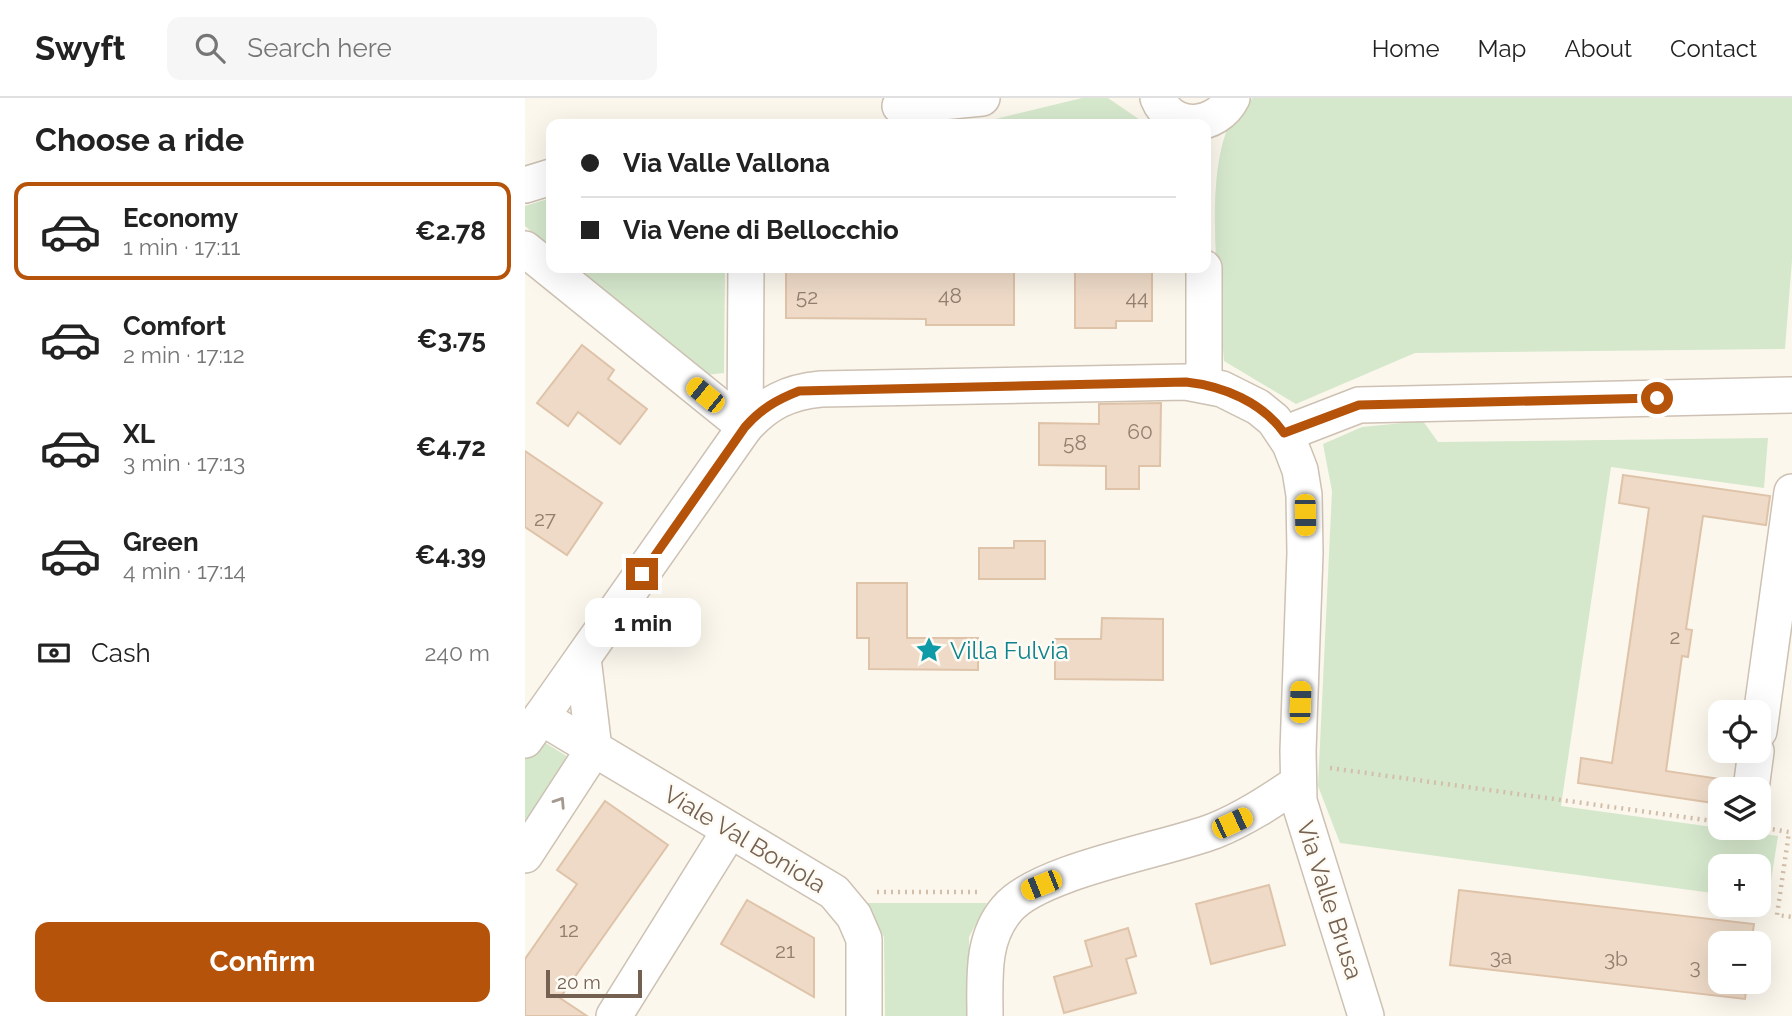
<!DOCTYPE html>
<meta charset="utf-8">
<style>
:root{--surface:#fff;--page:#f6f6f6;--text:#222;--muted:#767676;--line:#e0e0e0;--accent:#b45309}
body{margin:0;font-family:Raleway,sans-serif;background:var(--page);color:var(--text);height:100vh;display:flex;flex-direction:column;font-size:26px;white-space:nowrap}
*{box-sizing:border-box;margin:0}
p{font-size:23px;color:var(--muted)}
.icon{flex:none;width:38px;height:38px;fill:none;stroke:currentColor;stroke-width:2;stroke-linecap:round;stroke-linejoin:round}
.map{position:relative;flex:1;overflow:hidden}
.side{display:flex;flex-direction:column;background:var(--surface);width:525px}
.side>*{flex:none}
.top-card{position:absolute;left:21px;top:21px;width:665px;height:154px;border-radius:14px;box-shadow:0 7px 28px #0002;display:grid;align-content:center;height:154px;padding:0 35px;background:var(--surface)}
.controls{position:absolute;left:1183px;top:602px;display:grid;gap:14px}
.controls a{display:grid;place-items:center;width:63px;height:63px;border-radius:14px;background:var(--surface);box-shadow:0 7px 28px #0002;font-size:35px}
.scale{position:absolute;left:21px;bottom:18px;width:96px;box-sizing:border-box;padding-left:7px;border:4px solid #756151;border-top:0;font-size:19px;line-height:24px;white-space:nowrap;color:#756151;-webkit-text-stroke:5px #fefbf4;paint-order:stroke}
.end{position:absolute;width:32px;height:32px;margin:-16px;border:9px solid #b45309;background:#fff;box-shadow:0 0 0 4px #fff}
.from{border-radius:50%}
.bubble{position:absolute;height:49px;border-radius:14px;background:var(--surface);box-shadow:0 7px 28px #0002;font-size:23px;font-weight:700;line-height:49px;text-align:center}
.car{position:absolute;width:21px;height:42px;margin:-21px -10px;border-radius:9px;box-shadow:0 0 5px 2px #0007;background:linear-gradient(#f5c518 24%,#345 0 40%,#f5c518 0 76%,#345 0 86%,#f5c518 0)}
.top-card b{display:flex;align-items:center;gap:24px;height:66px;font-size:26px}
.top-card b+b{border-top:2px solid var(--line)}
.top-card i{width:18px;height:18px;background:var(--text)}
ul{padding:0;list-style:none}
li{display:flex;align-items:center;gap:21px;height:98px;margin:0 14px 10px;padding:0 21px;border:4px solid transparent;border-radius:14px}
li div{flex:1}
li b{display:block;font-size:26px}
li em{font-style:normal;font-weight:700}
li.selected{border-color:var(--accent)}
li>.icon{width:63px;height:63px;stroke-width:1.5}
h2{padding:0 35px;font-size:32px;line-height:84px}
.pay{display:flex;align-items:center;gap:18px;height:77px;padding:0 35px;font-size:26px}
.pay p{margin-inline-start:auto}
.button{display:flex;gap:14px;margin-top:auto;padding:14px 35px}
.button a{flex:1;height:80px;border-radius:14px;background:var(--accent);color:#fff;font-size:28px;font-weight:700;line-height:80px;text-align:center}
header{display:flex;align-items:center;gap:42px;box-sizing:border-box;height:98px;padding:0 35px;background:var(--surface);border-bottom:2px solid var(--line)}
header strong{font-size:33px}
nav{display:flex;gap:38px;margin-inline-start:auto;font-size:24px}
.search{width:490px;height:63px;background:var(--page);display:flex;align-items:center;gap:18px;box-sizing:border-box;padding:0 24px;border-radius:14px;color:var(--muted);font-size:26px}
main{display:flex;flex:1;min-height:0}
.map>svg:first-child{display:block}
.green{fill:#d5e8cc}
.building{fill:#eedac7;stroke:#dfc3a9;stroke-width:2}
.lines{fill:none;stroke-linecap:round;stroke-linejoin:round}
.minor-casing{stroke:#cdc1b3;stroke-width:38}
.path{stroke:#d3beaa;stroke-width:4.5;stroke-dasharray:2 5;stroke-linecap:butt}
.minor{stroke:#fff;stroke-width:35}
.oneway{stroke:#a5988e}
.route{stroke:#b45309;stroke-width:9}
.labels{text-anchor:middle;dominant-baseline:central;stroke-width:5;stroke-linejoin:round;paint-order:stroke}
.number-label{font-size:21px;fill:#937f6e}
.culture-label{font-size:24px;fill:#0d838f;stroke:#fefbf4;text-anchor:start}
.street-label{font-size:24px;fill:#756151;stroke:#fefbf4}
</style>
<header>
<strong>Swyft</strong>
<div class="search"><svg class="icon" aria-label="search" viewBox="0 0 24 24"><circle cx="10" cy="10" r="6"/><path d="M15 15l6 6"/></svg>Search here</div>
<nav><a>Home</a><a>Map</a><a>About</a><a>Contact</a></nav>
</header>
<main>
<section class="side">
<h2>Choose a ride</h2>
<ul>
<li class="selected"><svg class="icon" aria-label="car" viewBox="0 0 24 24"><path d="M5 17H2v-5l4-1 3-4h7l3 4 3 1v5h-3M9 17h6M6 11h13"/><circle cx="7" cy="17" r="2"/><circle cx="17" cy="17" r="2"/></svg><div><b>Economy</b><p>1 min · 17:11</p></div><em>€2.78</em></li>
<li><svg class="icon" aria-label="car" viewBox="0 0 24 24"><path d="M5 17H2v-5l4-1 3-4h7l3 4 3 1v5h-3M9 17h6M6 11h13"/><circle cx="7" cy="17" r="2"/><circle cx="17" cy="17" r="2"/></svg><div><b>Comfort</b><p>2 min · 17:12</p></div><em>€3.75</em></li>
<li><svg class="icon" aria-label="car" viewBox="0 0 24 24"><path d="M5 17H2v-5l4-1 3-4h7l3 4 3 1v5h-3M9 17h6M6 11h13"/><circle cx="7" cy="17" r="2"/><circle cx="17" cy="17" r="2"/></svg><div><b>XL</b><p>3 min · 17:13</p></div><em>€4.72</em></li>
<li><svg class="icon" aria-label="car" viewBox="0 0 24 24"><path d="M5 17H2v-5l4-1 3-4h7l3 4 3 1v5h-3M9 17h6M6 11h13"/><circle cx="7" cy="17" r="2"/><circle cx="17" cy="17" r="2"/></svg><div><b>Green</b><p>4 min · 17:14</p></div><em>€4.39</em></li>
</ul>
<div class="pay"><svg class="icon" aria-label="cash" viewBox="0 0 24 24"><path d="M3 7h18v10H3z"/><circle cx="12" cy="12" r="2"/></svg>Cash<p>240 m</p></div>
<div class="button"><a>Confirm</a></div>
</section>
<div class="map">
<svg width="1267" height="918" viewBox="0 0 1267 918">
<rect width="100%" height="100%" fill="#fbf7ed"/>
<g class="green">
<path d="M557,0H583L621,26H450Z"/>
<path d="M728,0H1267V162L1260,251L890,255L771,306L699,263C695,199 675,67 711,14C715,9 723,4 728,0Z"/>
<path d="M26,100V150L0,128V108Z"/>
<path d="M50,170H200L199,275L180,277Z"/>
<path d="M898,323L913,344L1243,340L1239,390L1086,369L1036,708L1253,738L1243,802L1234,801V768H1195V796L815,745L793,688L807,393L798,346L837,329Z"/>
<path d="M14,641L48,662L0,738V660Z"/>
<path d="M340,805H462L444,839V918H360L359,839Z"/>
</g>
<g class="building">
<path d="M261,170H489V227H401V221L261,220Z"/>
<path d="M550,170H627V223H591V230H550Z"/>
<path d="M57,247L89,272L83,281L122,311L95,346L53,314L43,328L12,305Z"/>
<path d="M636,305L635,368H614V391H581V368L514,367V325L574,326V306Z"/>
<path d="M0,353L77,405L42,457L0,429Z"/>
<path d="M1098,377L1245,398L1241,427L1178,418L1161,531L1167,532L1163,559L1157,558L1141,673L1195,681V706L1053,685L1056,660L1087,665L1108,523L1124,410L1094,405Z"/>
<path d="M489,443H520V481H454V450H489Z"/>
<path d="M332,485H382V540H453V572L344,571V540H332Z"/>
<path d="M577,520L638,521V582L530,581V541H576Z"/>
<path d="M80,703L143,747L35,900L62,918H0V861L52,786L32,772Z"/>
<path d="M744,787L760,847L686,866L671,806Z"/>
<path d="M934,792L1229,826L1226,845H1195V884H1222L1220,901L925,867Z"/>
<path d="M222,802L289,840V899L196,846Z"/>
<path d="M603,830L611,858L601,861L611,895L539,915L529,879L567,868L560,843Z"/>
</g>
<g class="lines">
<defs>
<g id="minor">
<path d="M633,0C647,35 692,30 707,0"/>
<path d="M375,8L457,0"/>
<path d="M0,87L26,79"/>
<path d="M0,151L220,329"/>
<path d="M679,286V170"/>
<path d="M220,329L221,170"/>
<path d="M759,336L834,307L1267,297"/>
<path d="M16,619L309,794L329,818L339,841V918"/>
<path d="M1234,633L1267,394"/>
<path d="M0,642L220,329C242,305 263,294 296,291L661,284L697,291L733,309L749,322L765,346L775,372L779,397L780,455L773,653L774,703L841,918"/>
<path d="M1226,691L1231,653"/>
<path d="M0,757L69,651L58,560"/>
<path d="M89,918L205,732"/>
<path d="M460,918C460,881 456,841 482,811C513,773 639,752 689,733C719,721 746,703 773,685"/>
</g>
</defs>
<use href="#minor" class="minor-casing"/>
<g class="path">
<path d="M805,670L1195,724"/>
<path d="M1234,729L1264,734L1252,817L1267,819"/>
<path d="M352,794H452"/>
</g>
<use href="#minor" class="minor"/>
</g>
<defs><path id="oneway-chevron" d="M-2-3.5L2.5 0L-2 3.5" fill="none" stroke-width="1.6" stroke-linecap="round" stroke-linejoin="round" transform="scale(1.75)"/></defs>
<use class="oneway" href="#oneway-chevron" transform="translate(35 704) rotate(-57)"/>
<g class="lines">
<path class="route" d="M117,476L220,329C236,311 251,302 274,293L661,284C698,288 737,304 759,335L834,307L1132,300"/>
</g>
<defs>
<symbol id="sight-bare" viewBox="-9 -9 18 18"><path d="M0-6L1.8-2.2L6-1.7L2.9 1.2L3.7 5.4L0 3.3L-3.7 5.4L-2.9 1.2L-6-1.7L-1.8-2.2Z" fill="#0f9aa8" stroke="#fefbf4" stroke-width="2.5" paint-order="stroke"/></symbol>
</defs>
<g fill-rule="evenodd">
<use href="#sight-bare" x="385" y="533" width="38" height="38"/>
</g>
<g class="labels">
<g class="number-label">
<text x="425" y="197">48</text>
<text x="282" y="198">52</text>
<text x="612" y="199">44</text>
<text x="615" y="333">60</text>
<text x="550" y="344">58</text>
<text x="20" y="420">27</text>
<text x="1150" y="538">2</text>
<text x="44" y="831">12</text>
<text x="260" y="852">21</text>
<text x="976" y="858">3a</text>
<text x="1091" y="860">3b</text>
<text x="1170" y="868">3</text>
</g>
<g class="culture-label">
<text x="425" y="552">Villa Fulvia</text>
</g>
<g class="street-label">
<text transform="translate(220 741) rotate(31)">Viale Val Boniola</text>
<text transform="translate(805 802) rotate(72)">Via Valle Brusa</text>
</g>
</g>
</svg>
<div class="controls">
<a><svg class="icon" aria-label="locate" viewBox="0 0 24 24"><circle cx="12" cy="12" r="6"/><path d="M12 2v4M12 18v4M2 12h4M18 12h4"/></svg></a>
<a><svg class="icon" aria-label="layers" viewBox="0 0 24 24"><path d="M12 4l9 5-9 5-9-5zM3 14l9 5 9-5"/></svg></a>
<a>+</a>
<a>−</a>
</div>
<div class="scale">20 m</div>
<i class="end from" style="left:1132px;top:300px"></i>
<i class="end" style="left:117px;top:476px"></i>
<div class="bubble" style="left:60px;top:500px;width:116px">1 min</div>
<i class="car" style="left:180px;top:297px;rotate:309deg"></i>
<i class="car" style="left:780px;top:417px;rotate:179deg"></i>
<i class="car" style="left:775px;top:604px;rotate:2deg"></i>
<i class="car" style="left:707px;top:725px;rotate:65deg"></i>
<i class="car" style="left:516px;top:787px;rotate:248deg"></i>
<div class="top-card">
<b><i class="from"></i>Via Valle Vallona</b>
<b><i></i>Via Vene di Bellocchio</b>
</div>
</div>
</main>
